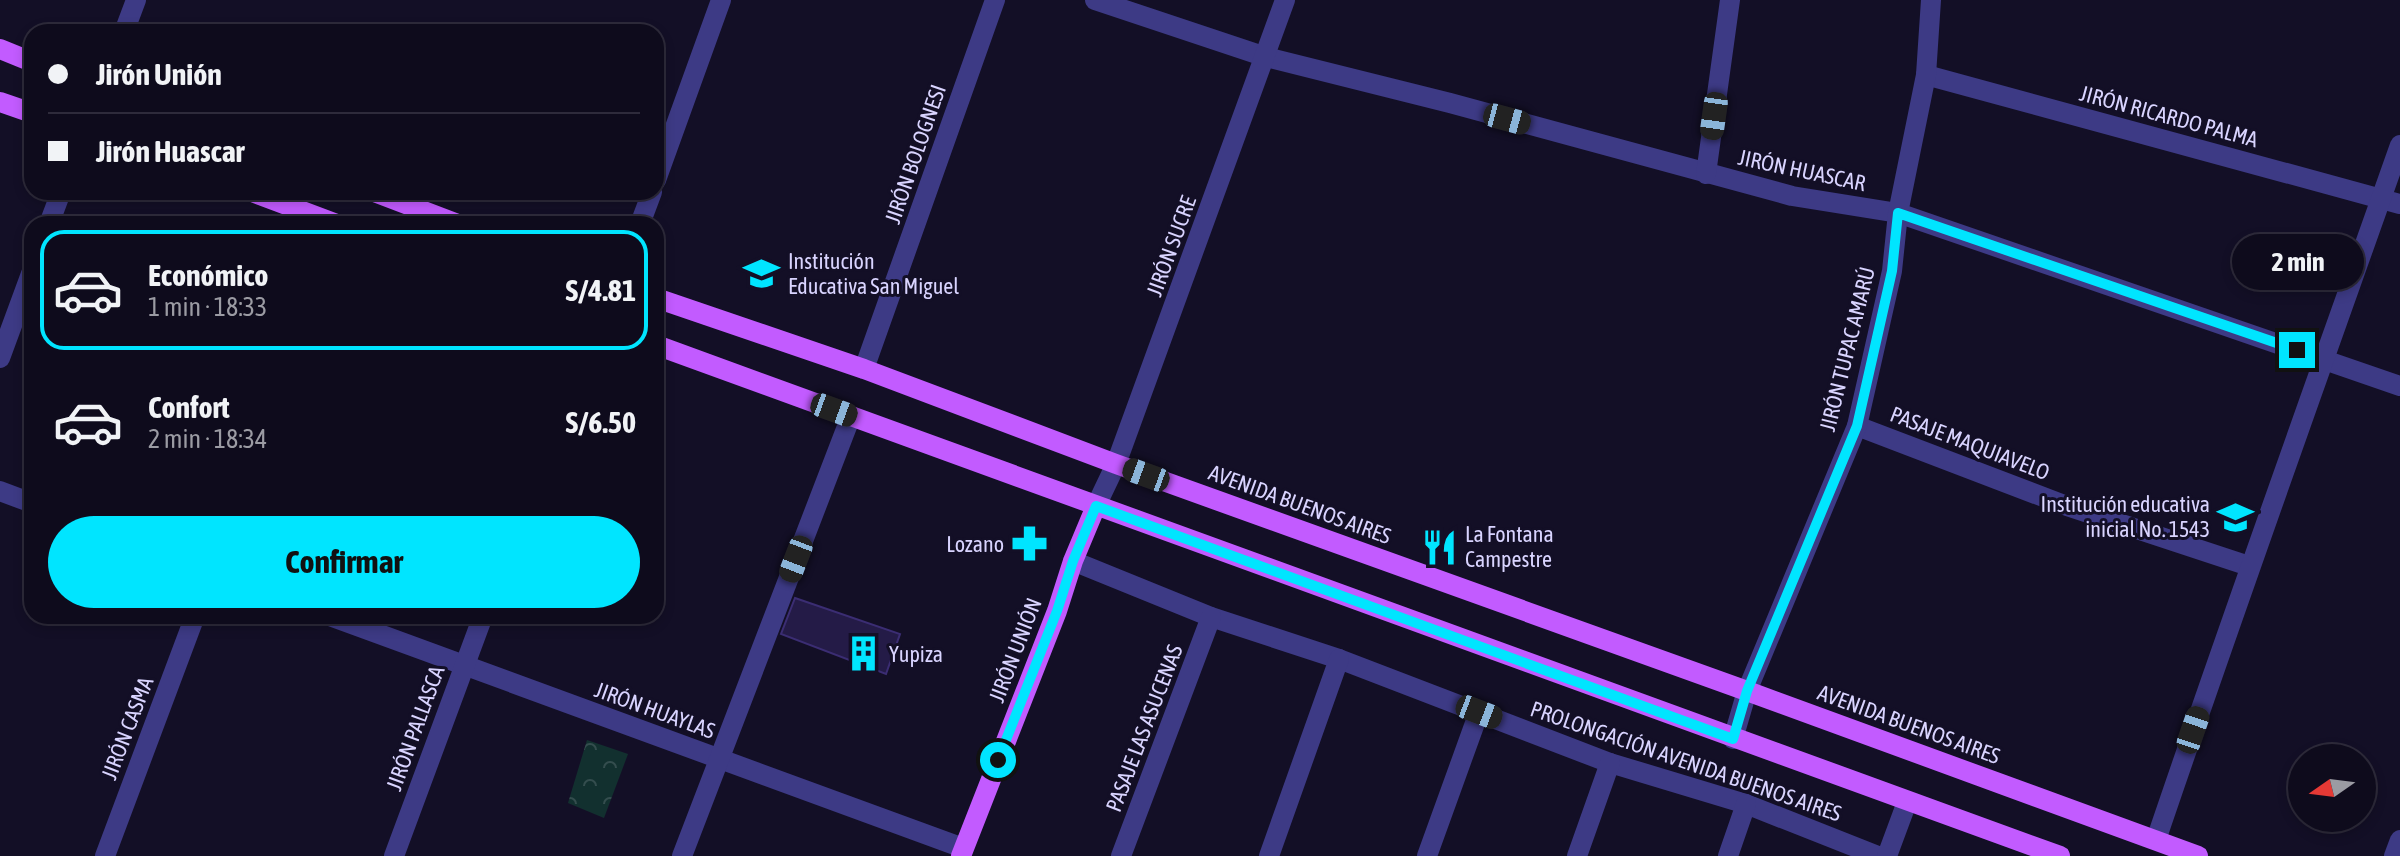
<!DOCTYPE html>
<html lang="es">
<meta charset="utf-8">
<style>
:root{--surface:#0e0b1c;--page:#171425;--text:#f1f3f6;--muted:#9b9ba3;--line:#2e2b3b;--accent:#00e5ff}
body{margin:0;font-family:"Asap Condensed",sans-serif;background:var(--page);color:var(--text);height:100vh;display:flex;flex-direction:column;font-size:30px;white-space:nowrap}
*{box-sizing:border-box;margin:0}
p{font-size:26px;color:var(--muted)}
.icon{flex:none;width:44px;height:44px;fill:none;stroke:currentColor;stroke-width:2;stroke-linecap:round;stroke-linejoin:round}
.map{position:relative;flex:1;overflow:hidden}
.panel{position:absolute;left:24px;top:216px;width:640px;height:408px;display:flex;flex-direction:column;background:var(--surface);border-radius:24px;box-shadow:0 4px 12px #0003,0 0 0 2px var(--line)}
.panel>*{flex:none}
.banner{position:absolute;left:24px;top:24px;width:640px;height:176px;border-radius:24px;box-shadow:0 4px 12px #0003,0 0 0 2px var(--line);display:grid;align-content:center;height:176px;padding:0 24px;background:var(--surface)}
.needle{width:52px;rotate:256deg}
.controls{position:absolute;left:2288px;top:744px;display:grid;gap:16px}
.controls a{display:grid;place-items:center;width:88px;height:88px;border-radius:50%;background:var(--surface);box-shadow:0 4px 12px #0003,0 0 0 2px var(--line);font-size:40px}
.end{position:absolute;width:36px;height:36px;margin:-18px;border:10px solid #00e5ff;background:#111;box-shadow:0 0 0 4px #111}
.from{border-radius:50%}
.bubble{position:absolute;height:56px;border-radius:28px;background:var(--surface);box-shadow:0 4px 12px #0003,0 0 0 2px var(--line);font-size:26px;font-weight:700;line-height:56px;text-align:center}
.car{position:absolute;width:24px;height:48px;margin:-24px -12px;border-radius:10px;box-shadow:0 0 6px 2px #0007;background:linear-gradient(#222 24%,#8ab4d8 0 40%,#222 0 76%,#8ab4d8 0 86%,#222 0)}
.banner b{display:flex;align-items:center;gap:28px;height:76px;font-size:30px}
.banner b+b{border-top:2px solid var(--line)}
.banner i{width:20px;height:20px;background:var(--text)}
ul{padding:14px 0 0;list-style:none}
li{display:flex;align-items:center;gap:24px;height:120px;margin:0 16px 12px;padding:0 8px;border:4px solid transparent;border-radius:24px}
li div{flex:1}
li b{display:block;font-size:30px}
li em{font-style:normal;font-weight:700}
li.active{border-color:var(--accent)}
li>.icon{width:72px;height:72px;stroke-width:1.5}
.primary-button{display:flex;gap:16px;margin-top:auto;padding:16px 24px}
.primary-button a{flex:1;height:92px;border-radius:48px;background:var(--accent);color:#111;font-size:32px;font-weight:700;line-height:92px;text-align:center}
.map>svg:first-child{display:block}
.park{fill:url(#park-crowns)}
.building{fill:#241b47;stroke:#3b2d73;stroke-width:2}
.lines{fill:none;stroke-linecap:round;stroke-linejoin:round}
.minor{stroke:#3d3a85;stroke-width:20}
.major{stroke:#c25bff;stroke-width:20}
.route{stroke:#00e5ff;stroke-width:10}
.labels{text-anchor:middle;dominant-baseline:central;stroke-width:6;stroke-linejoin:round;paint-order:stroke}
.street-label{font-size:22px;fill:#d9d4ff;stroke:#130f26}
.poi-label{font-size:22px;fill:#d9d4ff;stroke:#130f26;text-anchor:start}
</style>
<div class="map">
<svg width="2400" height="856" viewBox="0 0 2400 856">
<defs>
<pattern id="park-crowns" width="20" height="18" patternUnits="userSpaceOnUse" patternTransform="scale(2)"><rect width="20" height="18" fill="#12302f"/><path d="M2 6a3 3 0 1 1 6 0M12 15a3 3 0 1 1 6 0" fill="none" stroke="#344d4e"/></pattern>
</defs>
<rect width="100%" height="100%" fill="#130f26"/>
<path class="park" d="M587,740L628,754L604,818L568,803Z"/>
<path class="building" d="M795,598L900,634L886,674L781,634Z"/>
<g class="lines">
<g class="minor">
<path d="M1095,0L1266,57L1450,103L1792,196L1898,213L2400,386"/>
<path d="M124,32L136,0"/>
<path d="M1926,75L2400,204"/>
<path d="M1706,174L1730,0"/>
<path d="M656,180L721,0"/>
<path d="M49,224L61,192"/>
<path d="M640,224L652,192"/>
<path d="M0,358L32,271"/>
<path d="M864,369L995,0"/>
<path d="M1857,426L2067,506L2249,566"/>
<path d="M0,491L32,503"/>
<path d="M1096,506L1116,464L1285,0"/>
<path d="M1073,561L1211,617L1339,659L1610,763L1746,804L1878,856"/>
<path d="M330,616L963,848"/>
<path d="M1733,739L1747,691L1857,426L1892,271L1898,213L1926,75L1931,0"/>
<path d="M2156,840C2235,607 2318,377 2400,145"/>
<path d="M105,856L195,616"/>
<path d="M394,856L483,616"/>
<path d="M682,856L851,416"/>
<path d="M1121,856L1211,617"/>
<path d="M1269,856L1339,659"/>
<path d="M1427,856L1479,712"/>
<path d="M1577,856L1610,763"/>
<path d="M1728,856L1746,804"/>
<path d="M1887,856L1907,802"/>
<path d="M2394,856L2400,840"/>
</g>
<g class="major">
<path d="M0,49L32,62"/>
<path d="M0,102L32,113"/>
<path d="M252,192L337,224"/>
<path d="M374,192L458,224"/>
<path d="M656,298L864,369L1116,464L1747,691L2198,856"/>
<path d="M656,345L2060,856"/>
<path d="M961,856L1057,611L1073,561L1096,506"/>
</g>
</g>
<g class="lines">
<path class="route" d="M998,760L1057,611L1073,561L1096,506L1733,739L1747,691L1857,426L1892,271L1898,213L2297,350"/>
</g>
<defs>
<symbol id="school-bare" viewBox="-9 -9 18 18"><path d="M0-5L7-2L0 1L-7-2ZM-4 1L0 2.5L4 1V4Q0 6-4 4Z" fill="#00e5ff" stroke="#130f26" stroke-width="2.5" paint-order="stroke"/></symbol>
<symbol id="pharmacy-bare" viewBox="-9 -9 18 18"><path d="M-2-6h4v4h4v4h-4v4h-4v-4h-4v-4h4Z" fill="#00e5ff" stroke="#130f26" stroke-width="2.5" paint-order="stroke"/></symbol>
<symbol id="restaurant-bare" viewBox="-9 -9 18 18"><path d="M-5-6h1v4h1v-4h1v4h1v-4h1v5L-1.5 .5V6h-2V.5L-5-1ZM5-6V6H3V1.5H1.5Q1.5-4 5-6Z" fill="#00e5ff" stroke="#130f26" stroke-width="2.5" paint-order="stroke"/></symbol>
<symbol id="building-bare" viewBox="-9 -9 18 18"><path d="M-4-6H4V6H1V3H-1V6H-4ZM-2.5-4.3h1.7v1.8h-1.7ZM.8-4.3h1.7v1.8H.8ZM-2.5-1h1.7V.8h-1.7ZM.8-1h1.7V.8H.8Z" fill="#00e5ff" stroke="#130f26" stroke-width="2.5" paint-order="stroke"/></symbol>
</defs>
<g fill-rule="evenodd">
<use href="#school-bare" x="736" y="248" width="51" height="51"/>
<use href="#school-bare" x="2210" y="492" width="51" height="51"/>
<use href="#pharmacy-bare" x="1004" y="518" width="51" height="51"/>
<use href="#restaurant-bare" x="1414" y="522" width="51" height="51"/>
<use href="#building-bare" x="838" y="628" width="51" height="51"/>
</g>
<g class="labels">
<g class="street-label">
<text transform="translate(2169 116) rotate(15)">JIRÓN RICARDO PALMA</text>
<text transform="translate(915 154) rotate(-71)">JIRÓN BOLOGNESI</text>
<text transform="translate(1802 170) rotate(12)">JIRÓN HUASCAR</text>
<text transform="translate(1171 246) rotate(-70)">JIRÓN SUCRE</text>
<text transform="translate(1847 349) rotate(-76)">JIRÓN TUPAC AMARÚ</text>
<text transform="translate(1970 443) rotate(21)">PASAJE MAQUIAVELO</text>
<text transform="translate(1300 504) rotate(20)">AVENIDA BUENOS AIRES</text>
<text transform="translate(1015 650) rotate(-69)">JIRÓN UNIÓN</text>
<text transform="translate(655 710) rotate(20)">JIRÓN HUAYLAS</text>
<text transform="translate(1909 724) rotate(20)">AVENIDA BUENOS AIRES</text>
<text transform="translate(127 728) rotate(-69)">JIRÓN CASMA</text>
<text transform="translate(415 728) rotate(-70)">JIRÓN PALLASCA</text>
<text transform="translate(1144 728) rotate(-69)">PASAJE LAS ASUCENAS</text>
<text transform="translate(1686 761) rotate(19)">PROLONGACIÓN AVENIDA BUENOS AIRES</text>
</g>
<g class="poi-label">
<text x="788" y="261">Institución<tspan x="788" dy="25">Educativa San Miguel</tspan></text>
<text x="2210" y="504" text-anchor="end">Institución educativa<tspan x="2210" dy="25">inicial No. 1543</tspan></text>
<text x="1465" y="534">La Fontana<tspan x="1465" dy="25">Campestre</tspan></text>
<text x="1004" y="544" text-anchor="end">Lozano</text>
<text x="889" y="654">Yupiza</text>
</g>
</g>
</svg>
<div class="controls">
<a><svg class="needle" viewBox="-14 -14 28 28"><path d="M0-13l5 13h-10z" fill="#e53935"/><path d="M0 13l5-13h-10z" fill="#9b9ba3"/></svg></a>
</div>
<i class="end from" style="left:998px;top:760px"></i>
<i class="end" style="left:2297px;top:350px"></i>
<div class="bubble" style="left:2232px;top:234px;width:132px">2 min</div>
<i class="car" style="left:1714px;top:116px;rotate:188deg"></i>
<i class="car" style="left:1507px;top:119px;rotate:105deg"></i>
<i class="car" style="left:834px;top:410px;rotate:110deg"></i>
<i class="car" style="left:1146px;top:475px;rotate:290deg"></i>
<i class="car" style="left:796px;top:559px;rotate:201deg"></i>
<i class="car" style="left:1479px;top:712px;rotate:111deg"></i>
<i class="car" style="left:2193px;top:730px;rotate:19deg"></i>
<div class="banner">
<b><i class="from"></i>Jirón Unión</b>
<b><i></i>Jirón Huascar</b>
</div>
<section class="panel">
<ul>
<li class="active"><svg class="icon" aria-label="car" viewBox="0 0 24 24"><path d="M5 17H2v-5l4-1 3-4h7l3 4 3 1v5h-3M9 17h6M6 11h13"/><circle cx="7" cy="17" r="2"/><circle cx="17" cy="17" r="2"/></svg><div><b>Económico</b><p>1 min · 18:33</p></div><em>S/4.81</em></li>
<li><svg class="icon" aria-label="car" viewBox="0 0 24 24"><path d="M5 17H2v-5l4-1 3-4h7l3 4 3 1v5h-3M9 17h6M6 11h13"/><circle cx="7" cy="17" r="2"/><circle cx="17" cy="17" r="2"/></svg><div><b>Confort</b><p>2 min · 18:34</p></div><em>S/6.50</em></li>
</ul>
<div class="primary-button"><a>Confirmar</a></div>
</section>
</div>
